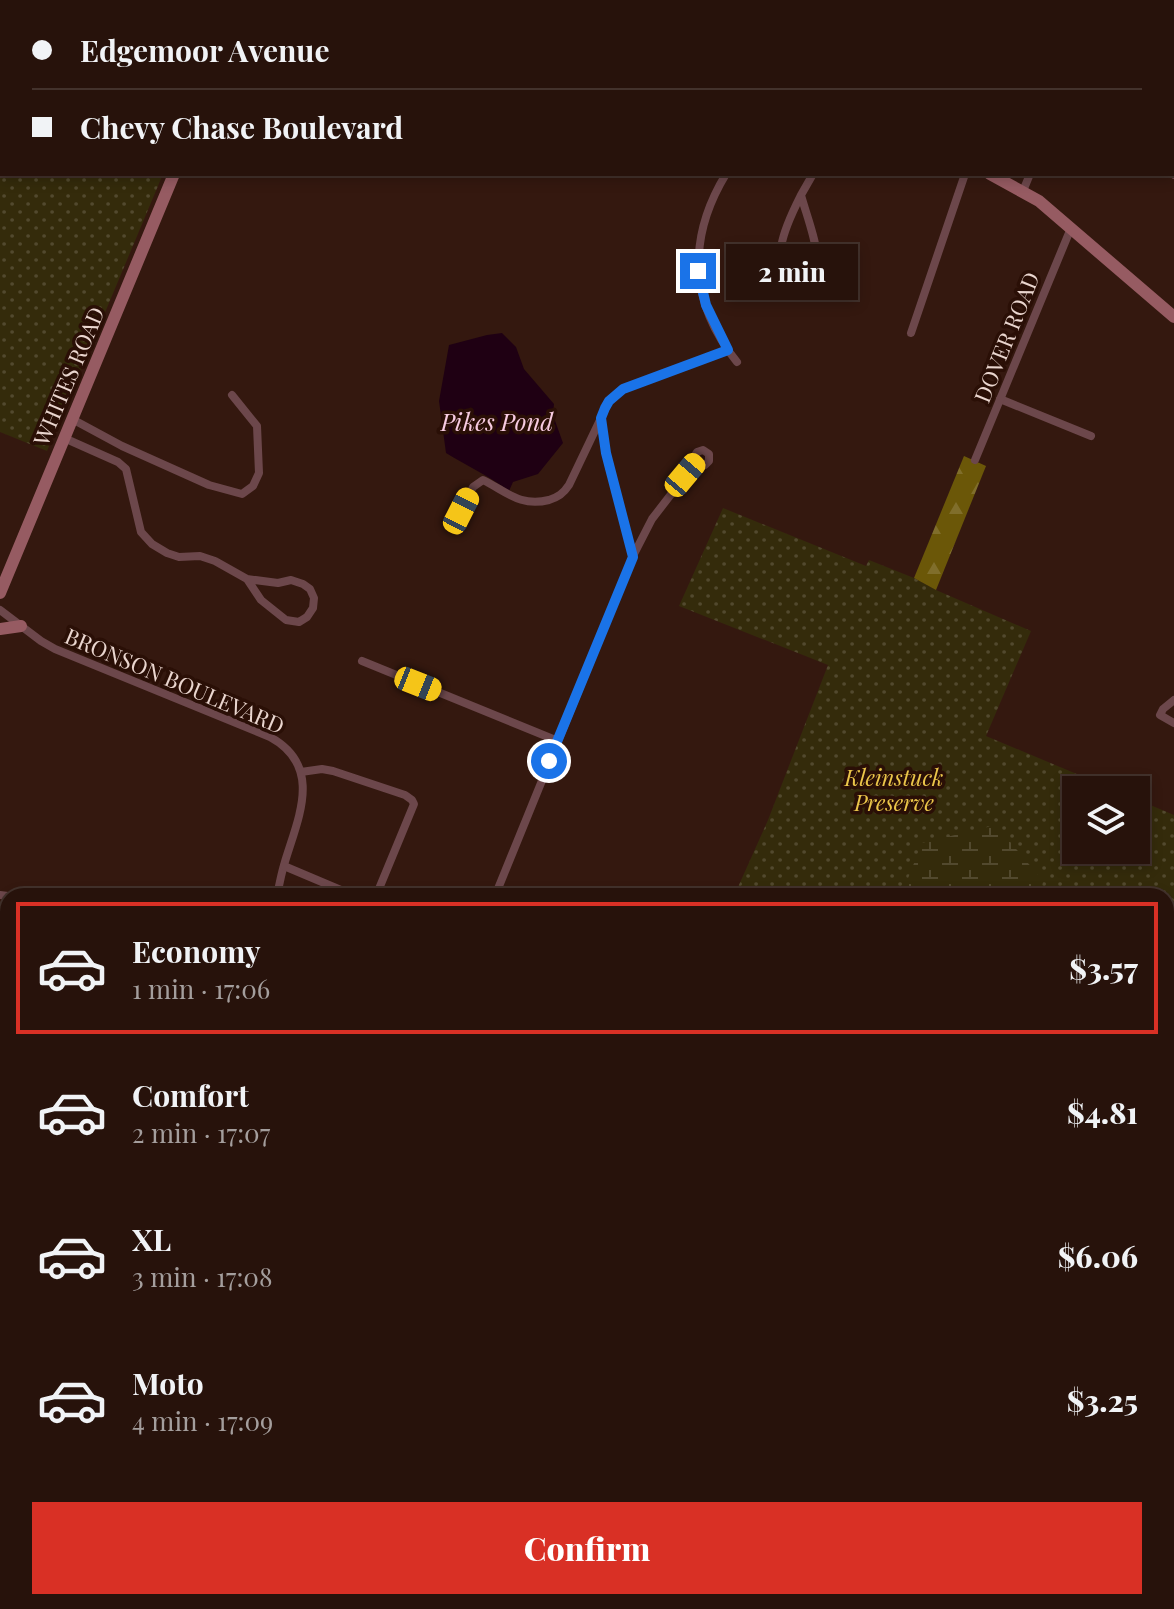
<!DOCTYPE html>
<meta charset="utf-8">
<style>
:root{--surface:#27120b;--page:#2f1b14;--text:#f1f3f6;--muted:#a49e9d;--line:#43322c;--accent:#d93025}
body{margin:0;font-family:"Playfair Display",serif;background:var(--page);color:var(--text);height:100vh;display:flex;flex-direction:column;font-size:30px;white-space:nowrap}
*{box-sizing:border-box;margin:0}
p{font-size:26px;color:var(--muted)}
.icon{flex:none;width:44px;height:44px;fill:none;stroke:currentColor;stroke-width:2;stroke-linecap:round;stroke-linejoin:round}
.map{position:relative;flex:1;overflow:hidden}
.side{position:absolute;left:0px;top:888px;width:1174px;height:722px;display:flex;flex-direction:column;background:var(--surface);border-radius:24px 24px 0 0;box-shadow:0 4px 12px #0003,0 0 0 2px var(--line)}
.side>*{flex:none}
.guide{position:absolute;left:0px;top:0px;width:1174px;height:176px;box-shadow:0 4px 12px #0003,0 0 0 2px var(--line);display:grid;align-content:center;height:176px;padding:0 32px;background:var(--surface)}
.controls{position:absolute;left:1062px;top:776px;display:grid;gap:16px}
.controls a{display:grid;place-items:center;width:88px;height:88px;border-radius:0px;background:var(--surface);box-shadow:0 4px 12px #0003,0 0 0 2px var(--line);font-size:40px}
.end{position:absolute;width:36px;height:36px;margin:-18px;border:10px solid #1a73e8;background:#fff;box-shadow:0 0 0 4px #fff}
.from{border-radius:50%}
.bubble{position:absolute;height:56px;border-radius:0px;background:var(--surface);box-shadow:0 4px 12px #0003,0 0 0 2px var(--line);font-size:26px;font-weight:800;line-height:56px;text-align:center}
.car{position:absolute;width:24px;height:48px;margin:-24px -12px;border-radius:10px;box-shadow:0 0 6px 2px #0007;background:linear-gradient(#f5c518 24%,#345 0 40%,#f5c518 0 76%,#345 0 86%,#f5c518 0)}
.guide b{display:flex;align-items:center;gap:28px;height:76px;font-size:30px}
.guide b+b{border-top:2px solid var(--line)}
.guide i{width:20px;height:20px;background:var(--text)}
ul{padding:14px 0 0;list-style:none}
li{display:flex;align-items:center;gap:24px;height:132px;margin:0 16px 12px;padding:0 16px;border:4px solid transparent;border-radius:0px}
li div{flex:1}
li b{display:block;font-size:30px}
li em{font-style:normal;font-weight:800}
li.current{border-color:var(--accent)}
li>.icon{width:72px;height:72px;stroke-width:1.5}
.primary-button{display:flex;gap:16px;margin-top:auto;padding:16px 32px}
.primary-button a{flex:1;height:92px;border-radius:0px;background:var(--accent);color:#fff;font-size:32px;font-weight:800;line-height:92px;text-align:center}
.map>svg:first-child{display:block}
.grass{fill:url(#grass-dots)}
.forest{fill:url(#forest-firs)}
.wetland{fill:url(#wetland-marsh)}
.water{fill:#1f0013}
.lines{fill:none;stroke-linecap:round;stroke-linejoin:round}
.stream{stroke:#1f0013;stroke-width:2}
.street{stroke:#6c474b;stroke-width:8}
.secondary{stroke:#965b62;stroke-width:12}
.route{stroke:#1a73e8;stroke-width:10}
.labels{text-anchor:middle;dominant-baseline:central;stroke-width:7;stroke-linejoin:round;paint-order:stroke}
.street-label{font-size:22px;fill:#ead6cf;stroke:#2a0f06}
.park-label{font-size:22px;font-style:italic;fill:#ebc64a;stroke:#2a0f06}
.water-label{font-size:24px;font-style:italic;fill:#f7cbe1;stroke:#2a0f06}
</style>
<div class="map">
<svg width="1174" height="1609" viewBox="0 0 1174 1609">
<defs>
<pattern id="grass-dots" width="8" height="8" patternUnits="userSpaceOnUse" patternTransform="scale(2)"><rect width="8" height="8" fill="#342b0b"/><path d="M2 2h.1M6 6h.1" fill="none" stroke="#52492e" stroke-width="1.8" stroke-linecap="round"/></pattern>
<pattern id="forest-firs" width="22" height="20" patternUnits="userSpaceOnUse" patternTransform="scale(2)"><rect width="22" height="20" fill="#6b5708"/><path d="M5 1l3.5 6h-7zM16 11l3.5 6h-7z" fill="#806e2b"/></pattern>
<pattern id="wetland-marsh" width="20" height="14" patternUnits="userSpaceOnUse" patternTransform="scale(2)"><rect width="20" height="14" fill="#342b0b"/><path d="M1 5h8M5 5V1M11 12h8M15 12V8" fill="none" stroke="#52492e"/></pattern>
</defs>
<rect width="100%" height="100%" fill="#34180f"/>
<g class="grass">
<path d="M0,0H237L236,2H2V174H163L47,451L0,432Z"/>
<path d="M723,508L866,566L869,560L914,578L936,590L1031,631L986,736L1115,790H1076V850H1136V799L1174,815V992L1166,1011V896H734L768,820L828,665L679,606Z"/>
</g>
<path class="forest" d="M964,456L986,466L936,590L914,578Z"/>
<path class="wetland" d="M996,825L1043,881L1040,896H901L922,843Z"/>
<path class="water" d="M502,333L516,347L524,369L554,404L553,415L563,443L538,474L513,482L509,491C489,476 467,466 446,453L439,401L449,345L487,335Z"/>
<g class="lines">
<path class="stream" d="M1028,1602L1032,1603L1034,1609"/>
<g class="street">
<path d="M961,0L964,2"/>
<path d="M1131,0L1134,2"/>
<path d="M629,2L630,0"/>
<path d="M830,2V0"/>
<path d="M979,2L980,0"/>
<path d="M1101,2L1102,0"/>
<path d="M1172,34L1174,35"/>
<path d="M1172,173L1174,175"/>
<path d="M726,174C687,238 689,303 737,362"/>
<path d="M1023,191L1030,174"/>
<path d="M801,195C790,217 758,278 808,273C810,271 815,264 816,262C820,249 805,211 801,195L813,174"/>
<path d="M911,333L965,174"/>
<path d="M1000,399L1091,436"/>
<path d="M72,419L122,446L209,485L242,494L253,486L259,473L257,426L232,395"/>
<path d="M64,438L118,462L126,469L141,532L152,544L167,553L179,557L200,556L215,561L247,579L261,600L286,620L299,622L307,617L313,608L314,598L310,589L303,584L291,580L278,583L247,579"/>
<path d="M975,460L1071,228"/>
<path d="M461,511L473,487L483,480C507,492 520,507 549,500C558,497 563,494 569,485L601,418"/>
<path d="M633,556L652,519L696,462L694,457L697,452L703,450L709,454V461L705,465H700L696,462"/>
<path d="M0,610L41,641L55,649L270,737C325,767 297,820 284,865C281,875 279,886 277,896"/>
<path d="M362,661L558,741"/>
<path d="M1174,700L1163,709L1160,715L1174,723"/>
<path d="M301,772L322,769L333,771L405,795L412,800L414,804L376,896"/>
<path d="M284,866L355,896"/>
<path d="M0,895L8,896"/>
<path d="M495,896L633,557L606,453L601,418L609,401L623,389L728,350"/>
<path d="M0,1024L8,1014"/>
<path d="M0,1081L8,1097"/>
<path d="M0,1186L8,1189"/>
<path d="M1166,1200L1174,1181"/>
<path d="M1166,1285L1174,1288"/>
<path d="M0,1300L8,1303"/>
<path d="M1166,1509L1174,1513"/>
<path d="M0,1538L8,1521"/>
<path d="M1166,1593L1174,1573"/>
<path d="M185,1602L200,1609"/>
<path d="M547,1602L561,1609"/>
<path d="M87,1609L90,1602"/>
<path d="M444,1609L447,1602"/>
<path d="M659,1609L662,1602"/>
<path d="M713,1609L715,1602"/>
<path d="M920,1609L922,1602"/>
<path d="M1159,1609L1162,1602"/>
</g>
<g class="secondary">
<path d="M676,0L679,2"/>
<path d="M246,2L247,0"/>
<path d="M990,174L1039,201L1174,317"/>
<path d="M0,593L174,174"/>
<path d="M0,629L21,626"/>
</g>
</g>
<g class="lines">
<path class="route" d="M549,761L633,557L606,453L601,418L605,408L609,401L623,389L728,350L706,305L698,271"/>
</g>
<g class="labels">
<g class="street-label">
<text transform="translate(1006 337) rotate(-68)">DOVER ROAD</text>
<text transform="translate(68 376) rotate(-67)">WHITES ROAD</text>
<text transform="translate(175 680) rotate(23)">BRONSON BOULEVARD</text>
</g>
<g class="park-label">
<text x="894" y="777">Kleinstuck<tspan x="894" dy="25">Preserve</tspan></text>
</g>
<g class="water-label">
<text x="497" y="421">Pikes Pond</text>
</g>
</g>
</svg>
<div class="controls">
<a><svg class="icon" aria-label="layers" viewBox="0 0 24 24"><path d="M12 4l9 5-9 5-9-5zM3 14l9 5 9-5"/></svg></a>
</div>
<i class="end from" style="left:549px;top:761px"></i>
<i class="end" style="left:698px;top:271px"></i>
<div class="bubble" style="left:726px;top:244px;width:132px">2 min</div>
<i class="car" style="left:685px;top:475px;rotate:40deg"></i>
<i class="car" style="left:461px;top:511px;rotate:27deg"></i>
<i class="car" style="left:418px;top:684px;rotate:112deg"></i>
<div class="guide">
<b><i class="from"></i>Edgemoor Avenue</b>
<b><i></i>Chevy Chase Boulevard</b>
</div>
<section class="side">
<ul>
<li class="current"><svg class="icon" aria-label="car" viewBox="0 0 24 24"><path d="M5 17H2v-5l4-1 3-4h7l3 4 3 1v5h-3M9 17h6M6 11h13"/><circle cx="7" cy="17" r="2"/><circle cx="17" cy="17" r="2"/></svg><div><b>Economy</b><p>1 min · 17:06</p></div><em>$3.57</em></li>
<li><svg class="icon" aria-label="car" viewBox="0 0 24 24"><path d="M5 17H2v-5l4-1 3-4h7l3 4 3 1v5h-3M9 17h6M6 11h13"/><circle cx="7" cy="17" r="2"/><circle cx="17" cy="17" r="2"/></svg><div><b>Comfort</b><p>2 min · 17:07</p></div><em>$4.81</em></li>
<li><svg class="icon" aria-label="car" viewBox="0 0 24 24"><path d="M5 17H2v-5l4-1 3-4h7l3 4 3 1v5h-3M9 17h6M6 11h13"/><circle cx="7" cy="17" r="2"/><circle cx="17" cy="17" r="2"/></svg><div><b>XL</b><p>3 min · 17:08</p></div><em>$6.06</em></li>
<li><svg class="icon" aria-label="car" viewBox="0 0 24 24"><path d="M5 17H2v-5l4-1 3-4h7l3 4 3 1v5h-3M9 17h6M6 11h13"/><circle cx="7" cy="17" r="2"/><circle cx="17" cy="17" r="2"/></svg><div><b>Moto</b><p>4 min · 17:09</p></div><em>$3.25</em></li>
</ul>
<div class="primary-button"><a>Confirm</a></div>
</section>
</div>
